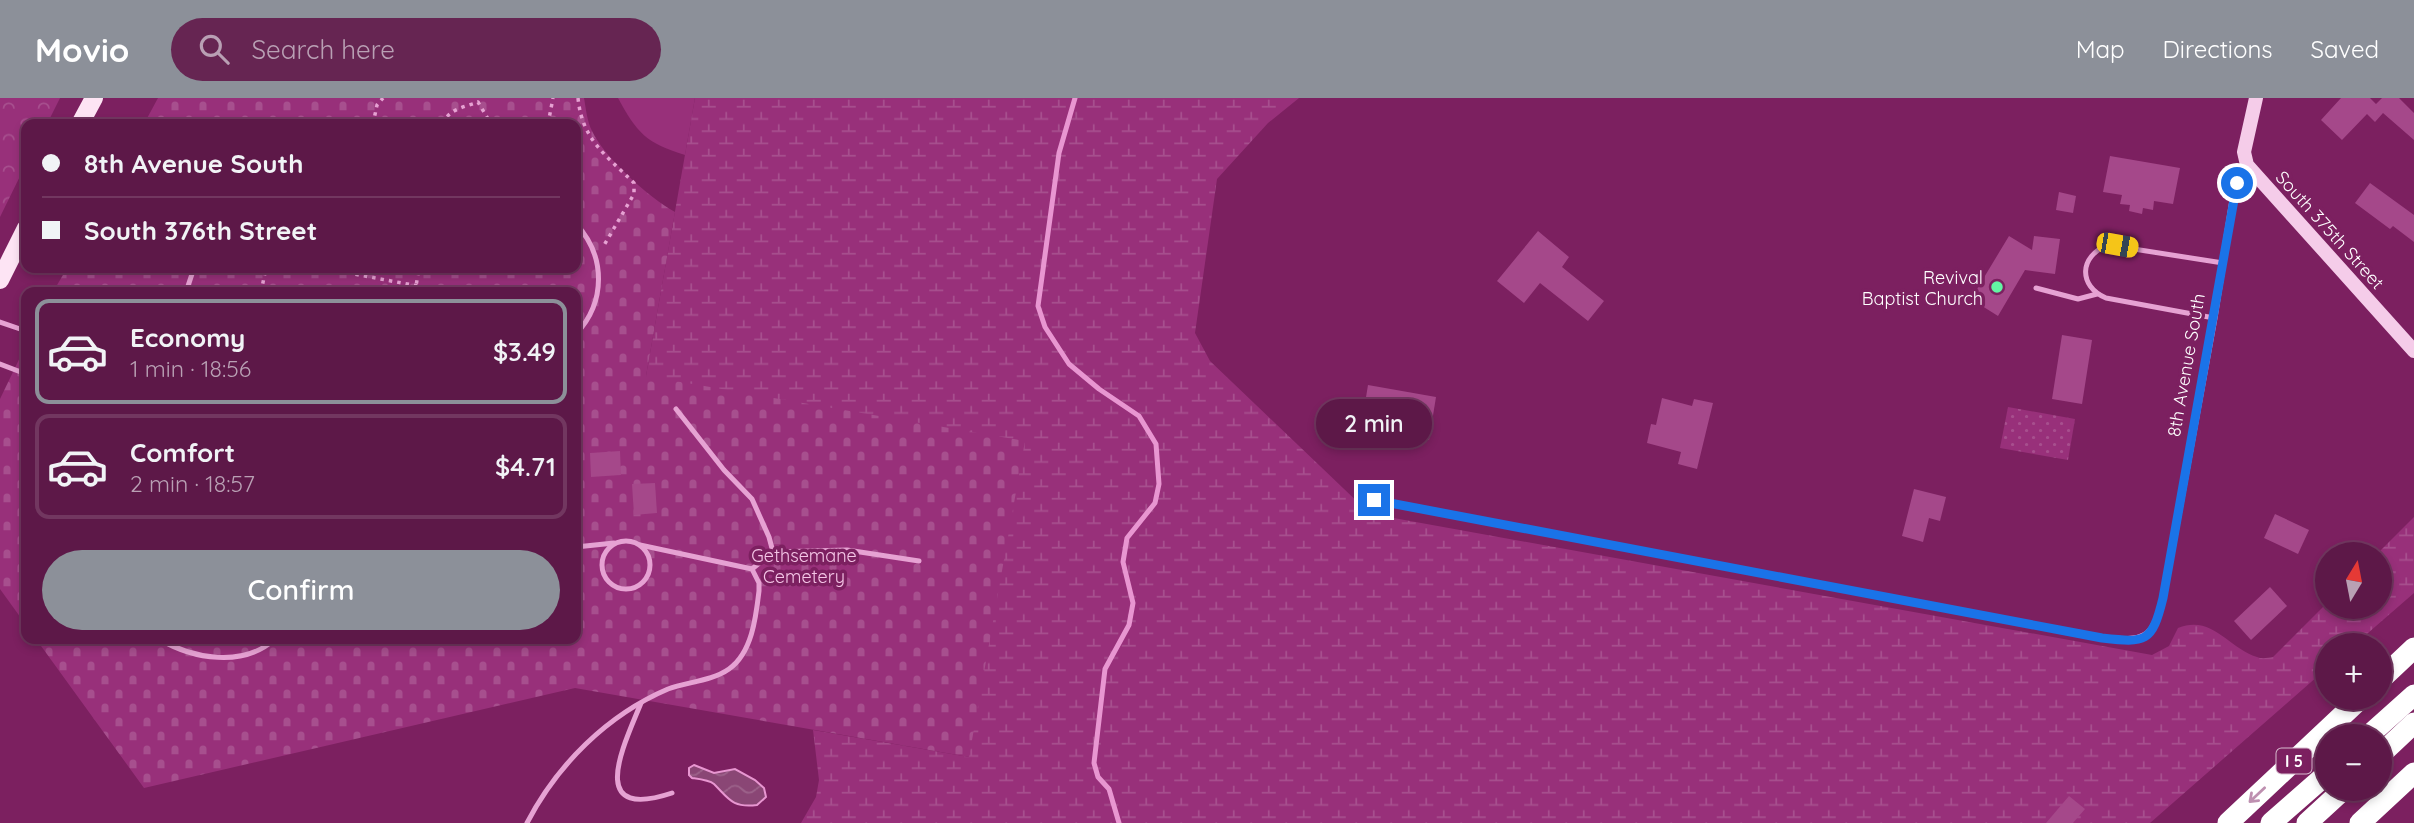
<!DOCTYPE html>
<meta charset="utf-8">
<style>
:root{--surface:#5d1848;--page:#662552;--text:#f1f3f6;--muted:#b9a0b4;--line:#723760;--accent:#8c9099}
body{margin:0;font-family:Quicksand,sans-serif;background:var(--page);color:var(--text);height:100vh;display:flex;flex-direction:column;font-size:26px;white-space:nowrap}
*{box-sizing:border-box;margin:0}
p{font-size:23px;color:var(--muted)}
.icon{flex:none;width:38px;height:38px;fill:none;stroke:currentColor;stroke-width:2;stroke-linecap:round;stroke-linejoin:round}
.map{position:relative;flex:1;overflow:hidden}
.drawer{position:absolute;left:21px;top:189px;width:560px;height:357px;display:flex;flex-direction:column;background:var(--surface);border-radius:14px;box-shadow:0 4px 10px #0003,0 0 0 2px var(--line)}
.drawer>*{flex:none}
.top-card{position:absolute;left:21px;top:21px;width:560px;height:154px;border-radius:14px;box-shadow:0 4px 10px #0003,0 0 0 2px var(--line);display:grid;align-content:center;height:154px;padding:0 21px;background:var(--surface)}
.needle{width:46px;rotate:10deg}
.buttons{position:absolute;left:2315px;top:444px;display:grid;gap:14px}
.buttons a{display:grid;place-items:center;width:77px;height:77px;border-radius:50%;background:var(--surface);box-shadow:0 4px 10px #0003,0 0 0 2px var(--line);font-size:35px}
.end{position:absolute;width:32px;height:32px;margin:-16px;border:9px solid #1a73e8;background:#fff;box-shadow:0 0 0 4px #fff}
.from{border-radius:50%}
.bubble{position:absolute;height:49px;border-radius:24px;background:var(--surface);box-shadow:0 4px 10px #0003,0 0 0 2px var(--line);font-size:23px;font-weight:600;line-height:49px;text-align:center}
.car{position:absolute;width:21px;height:42px;margin:-21px -10px;border-radius:9px;box-shadow:0 0 5px 2px #0007;background:linear-gradient(#f5c518 24%,#345 0 40%,#f5c518 0 76%,#345 0 86%,#f5c518 0)}
.top-card b{display:flex;align-items:center;gap:24px;height:66px;font-size:26px}
.top-card b+b{border-top:2px solid var(--line)}
.top-card i{width:18px;height:18px;background:var(--text)}
ul{padding:12px 0 0;list-style:none}
li{display:flex;align-items:center;gap:21px;height:105px;margin:0 14px 10px;padding:0 7px;border:4px solid var(--line);border-radius:14px}
li div{flex:1}
li b{display:block;font-size:26px}
li em{font-style:normal;font-weight:600}
li.current{border-color:var(--accent)}
li>.icon{width:63px;height:63px;stroke-width:1.5}
.primary-button{display:flex;gap:14px;margin-top:auto;padding:14px 21px}
.primary-button a{flex:1;height:80px;border-radius:42px;background:var(--accent);color:#fff;font-size:28px;font-weight:600;line-height:80px;text-align:center}
header{display:flex;align-items:center;gap:42px;box-sizing:border-box;height:98px;padding:0 35px;background:var(--accent);color:#fff}
header strong{font-size:33px}
nav{display:flex;gap:38px;margin-inline-start:auto;font-size:24px}
.search{width:490px;height:63px;background:var(--page);display:flex;align-items:center;gap:18px;box-sizing:border-box;padding:0 24px;border-radius:38px;color:var(--muted);font-size:26px}
.map>svg:first-child{display:block}
.grass{fill:#98307a}
.forest{fill:url(#forest-crowns)}
.wetland{fill:url(#wetland-marsh)}
.cemetery{fill:url(#cemetery-stones)}
.park{fill:url(#park-dots)}
.water{fill:url(#water-waves);stroke:#e896d1;stroke-width:2}
.lines{fill:none;stroke-linecap:round;stroke-linejoin:round}
.stream{stroke:#e896d1;stroke-width:5}
.building{fill:#a5488a}
.path{stroke:#e6a2d3;stroke-width:3.5;stroke-dasharray:3.5 5;stroke-linecap:butt}
.lane{stroke:#e6a2d3;stroke-width:5}
.street{stroke:#e6a2d3;stroke-width:7}
.secondary{stroke:#f5cce9;stroke-width:14}
.primary{stroke:#fde4f4;stroke-width:18}
.highway{stroke:#fff;stroke-width:21}
.oneway{stroke:#be90b0}
.route{stroke:#1a73e8;stroke-width:9}
.poi-dot{fill:#63f4a4;stroke:#7c2060;stroke-width:2.5}
.labels{text-anchor:middle;dominant-baseline:central;stroke-width:7;stroke-linejoin:round;paint-order:stroke}
.shield{fill:#7c2060;stroke:#d8bccf;stroke-width:2}
.shield-label{font-size:16px;font-weight:bold;fill:#fff}
.street-label{font-size:18px;fill:#fff;stroke:#7c2060}
.poi-label{font-size:18px;fill:#fff;stroke:#7c2060;text-anchor:end}
.park-label{font-size:18px;fill:#f5c6e7;stroke:#7c2060}
</style>
<header>
<strong>Movio</strong>
<div class="search"><svg class="icon" aria-label="search" viewBox="0 0 24 24"><circle cx="10" cy="10" r="6"/><path d="M15 15l6 6"/></svg>Search here</div>
<nav><a>Map</a><a>Directions</a><a>Saved</a></nav>
</header>
<div class="map">
<svg width="2414" height="725" viewBox="0 0 2414 725">
<defs>
<pattern id="forest-crowns" width="20" height="18" patternUnits="userSpaceOnUse" patternTransform="scale(1.75)"><rect width="20" height="18" fill="#98307a"/><path d="M2 6a3 3 0 1 1 6 0M12 15a3 3 0 1 1 6 0" fill="none" stroke="#a74f8e"/></pattern>
<pattern id="wetland-marsh" width="20" height="14" patternUnits="userSpaceOnUse" patternTransform="scale(1.75)"><rect width="20" height="14" fill="#98307a"/><path d="M1 5h8M5 5V1M11 12h8M15 12V8" fill="none" stroke="#a74f8e"/></pattern>
<pattern id="cemetery-stones" width="16" height="16" patternUnits="userSpaceOnUse" patternTransform="scale(1.75)"><rect width="16" height="16" fill="#98307a"/><path d="M2 7V4a2 2 0 0 1 4 0v3zM10 15v-3a2 2 0 0 1 4 0v3z" fill="#a74f8e"/></pattern>
<pattern id="park-dots" width="8" height="8" patternUnits="userSpaceOnUse" patternTransform="scale(1.75)"><rect width="8" height="8" fill="#98307a"/><path d="M2 2h.1M6 6h.1" fill="none" stroke="#a74f8e" stroke-width="1.8" stroke-linecap="round"/></pattern>
<pattern id="water-waves" width="16" height="10" patternUnits="userSpaceOnUse" patternTransform="scale(1.75)"><rect width="16" height="10" fill="#8a4675"/><path d="M0 5q4-4 8 0t8 0" fill="none" stroke="#9c628a"/></pattern>
</defs>
<rect width="100%" height="100%" fill="#7c2060"/>
<path class="grass" d="M618,0H695L685,57C646,45 637,35 618,0Z"/>
<path class="forest" d="M0,0H60L47,26H26V66L0,119Z"/>
<path class="wetland" d="M695,0H1299L1268,25L1217,81L1195,235L1210,263L1366,412L1377,417L2152,557L2169,548L2178,530C2212,516 2228,550 2257,559C2261,561 2268,560 2273,559L2327,505L2328,509H2380V457H2376L2414,419V495L2353,548H2328L2327,570L2150,725H801L816,699L819,682L813,632L969,659L646,278Z"/>
<g class="cemetery">
<path d="M158,0H584C586,11 587,23 592,33C604,59 649,100 675,114L646,278L1025,343L969,659L575,590L144,690L36,541H576V194H53L67,170H576V26H144Z"/>
<path d="M26,247V527L0,491V301Z"/>
</g>
<path class="park" d="M2008,309L2075,321L2068,362L2000,350Z"/>
<path class="water" d="M694,667L714,675L735,671L755,682L764,690L766,699L757,707C732,710 729,701 714,686C709,682 699,681 692,680L689,677V670Z"/>
<g class="lines">
<path class="stream" d="M1075,0L1059,55L1038,208L1045,229L1069,266L1099,291L1139,318L1156,346L1159,386L1155,405L1127,440L1123,464L1133,505L1129,527L1105,571L1094,665L1098,679L1109,691L1119,725"/>
</g>
<g class="building">
<path d="M2341,0H2370L2376,6L2382,0H2399L2414,15V42L2383,15L2375,24L2367,16L2342,42L2321,22Z"/>
<path d="M2110,58L2180,70L2173,106L2154,103L2153,112L2143,110L2142,116L2129,113L2130,107L2120,106L2122,97L2103,94Z"/>
<path d="M2370,85L2414,117V144L2393,128L2390,131L2355,105Z"/>
<path d="M2059,94L2076,98L2073,115L2056,112Z"/>
<path d="M1538,133L1569,159L1562,169L1604,203L1588,223L1540,185L1524,205L1497,183Z"/>
<path d="M2009,138L2032,152L2034,138L2060,141L2055,176L2025,172L1998,218L1971,201Z"/>
<path d="M2062,237L2092,242L2082,306L2052,301Z"/>
<path d="M1368,287L1436,299L1429,342L1361,330Z"/>
<path d="M1662,300L1692,308L1694,301L1713,305L1697,371L1678,366L1681,354L1647,345L1651,326L1656,327Z"/>
<path d="M620,353L621,377L591,379L590,355Z"/>
<path d="M655,385L657,415L634,417L632,386Z"/>
<path d="M1914,391L1946,399L1940,423L1929,420L1923,444L1902,438Z"/>
<path d="M2275,416L2309,432L2298,456L2264,440Z"/>
<path d="M2270,489L2287,508L2251,542L2234,523Z"/>
<path d="M2069,698L2085,711L2073,725H2046Z"/>
</g>
<g class="lines">
<g class="path">
<path d="M578,0C582,42 606,57 634,85V96L603,149"/>
<path d="M373,26L377,7L383,0"/>
<path d="M443,26C448,11 465,9 478,4L491,26"/>
<path d="M548,26L553,0"/>
<path d="M322,170L450,194"/>
<path d="M261,194L266,170"/>
<path d="M415,194L419,170"/>
</g>
<g class="lane">
<path d="M576,126C606,158 606,204 576,236"/>
<path d="M2036,190L2078,201L2097,196"/>
<path d="M186,194L194,170"/>
<path d="M2214,220L2106,200C2078,188 2079,158 2108,147L2223,165"/>
<path d="M0,224L26,233"/>
<path d="M0,266L26,276"/>
<path d="M676,311L724,372L752,401L769,439L773,454L752,471"/>
<circle cx="626" cy="467" r="24"/>
<path d="M576,449L614,445"/>
<path d="M773,454L847,452L919,463"/>
<path d="M159,541C193,561 243,570 275,541"/>
<path d="M641,605C624,647 585,724 672,695"/>
<path d="M527,725C557,667 607,617 668,591C687,584 712,583 729,571C752,555 756,519 759,493V485L752,471L640,447"/>
</g>
<path class="street" d="M1374,402L2102,540C2144,544 2153,543 2163,500L2214,220L2235,89L2247,67"/>
<path class="secondary" d="M2256,0L2244,54L2247,67L2414,253"/>
<g class="primary">
<path d="M80,26L94,0"/>
<path d="M0,182L26,130"/>
</g>
<g class="highway">
<path d="M2380,582L2414,550"/>
<path d="M2367,639L2414,597"/>
<path d="M2380,657L2414,625"/>
<path d="M2228,725L2361,600"/>
<path d="M2271,725L2328,675"/>
<path d="M2307,725L2344,691"/>
<path d="M2360,725L2414,675"/>
</g>
</g>
<defs><path id="oneway-shaft" d="M-6 0H5M1.5-3L5.5 0L1.5 3" fill="none" stroke-width="1.6" stroke-linecap="round" stroke-linejoin="round" transform="scale(1.75)"/></defs>
<use class="oneway" href="#oneway-shaft" transform="translate(2257 697) rotate(137)"/>
<g class="lines">
<path class="route" d="M1374,402L2102,540C2146,545 2152,545 2163,500L2237,85"/>
</g>
<circle class="poi-dot" cx="1997" cy="189" r="7"/>
<g class="labels">
<rect class="shield" x="2276.5" y="650.5" width="35" height="25" rx="5"/>
<g class="shield-label">
<text x="2294" y="663">I 5</text>
</g>
<g class="street-label">
<text transform="translate(2330 132) rotate(48)">South 375th Street</text>
<text transform="translate(2186 267) rotate(-80)">8th Avenue South</text>
</g>
<g class="poi-label">
<text x="1983" y="179">Revival<tspan x="1983" dy="21">Baptist Church</tspan></text>
</g>
<g class="park-label">
<text x="804" y="457">Gethsemane<tspan x="804" dy="21">Cemetery</tspan></text>
</g>
</g>
</svg>
<div class="buttons">
<a><svg class="needle" viewBox="-14 -14 28 28"><path d="M0-13l5 13h-10z" fill="#e53935"/><path d="M0 13l5-13h-10z" fill="#b9a0b4"/></svg></a>
<a>+</a>
<a>−</a>
</div>
<i class="end from" style="left:2237px;top:85px"></i>
<i class="end" style="left:1374px;top:402px"></i>
<div class="bubble" style="left:1316px;top:301px;width:116px">2 min</div>
<i class="car" style="left:2117px;top:147px;rotate:100deg"></i>
<div class="top-card">
<b><i class="from"></i>8th Avenue South</b>
<b><i></i>South 376th Street</b>
</div>
<section class="drawer">
<ul>
<li class="current"><svg class="icon" aria-label="car" viewBox="0 0 24 24"><path d="M5 17H2v-5l4-1 3-4h7l3 4 3 1v5h-3M9 17h6M6 11h13"/><circle cx="7" cy="17" r="2"/><circle cx="17" cy="17" r="2"/></svg><div><b>Economy</b><p>1 min · 18:56</p></div><em>$3.49</em></li>
<li><svg class="icon" aria-label="car" viewBox="0 0 24 24"><path d="M5 17H2v-5l4-1 3-4h7l3 4 3 1v5h-3M9 17h6M6 11h13"/><circle cx="7" cy="17" r="2"/><circle cx="17" cy="17" r="2"/></svg><div><b>Comfort</b><p>2 min · 18:57</p></div><em>$4.71</em></li>
</ul>
<div class="primary-button"><a>Confirm</a></div>
</section>
</div>
